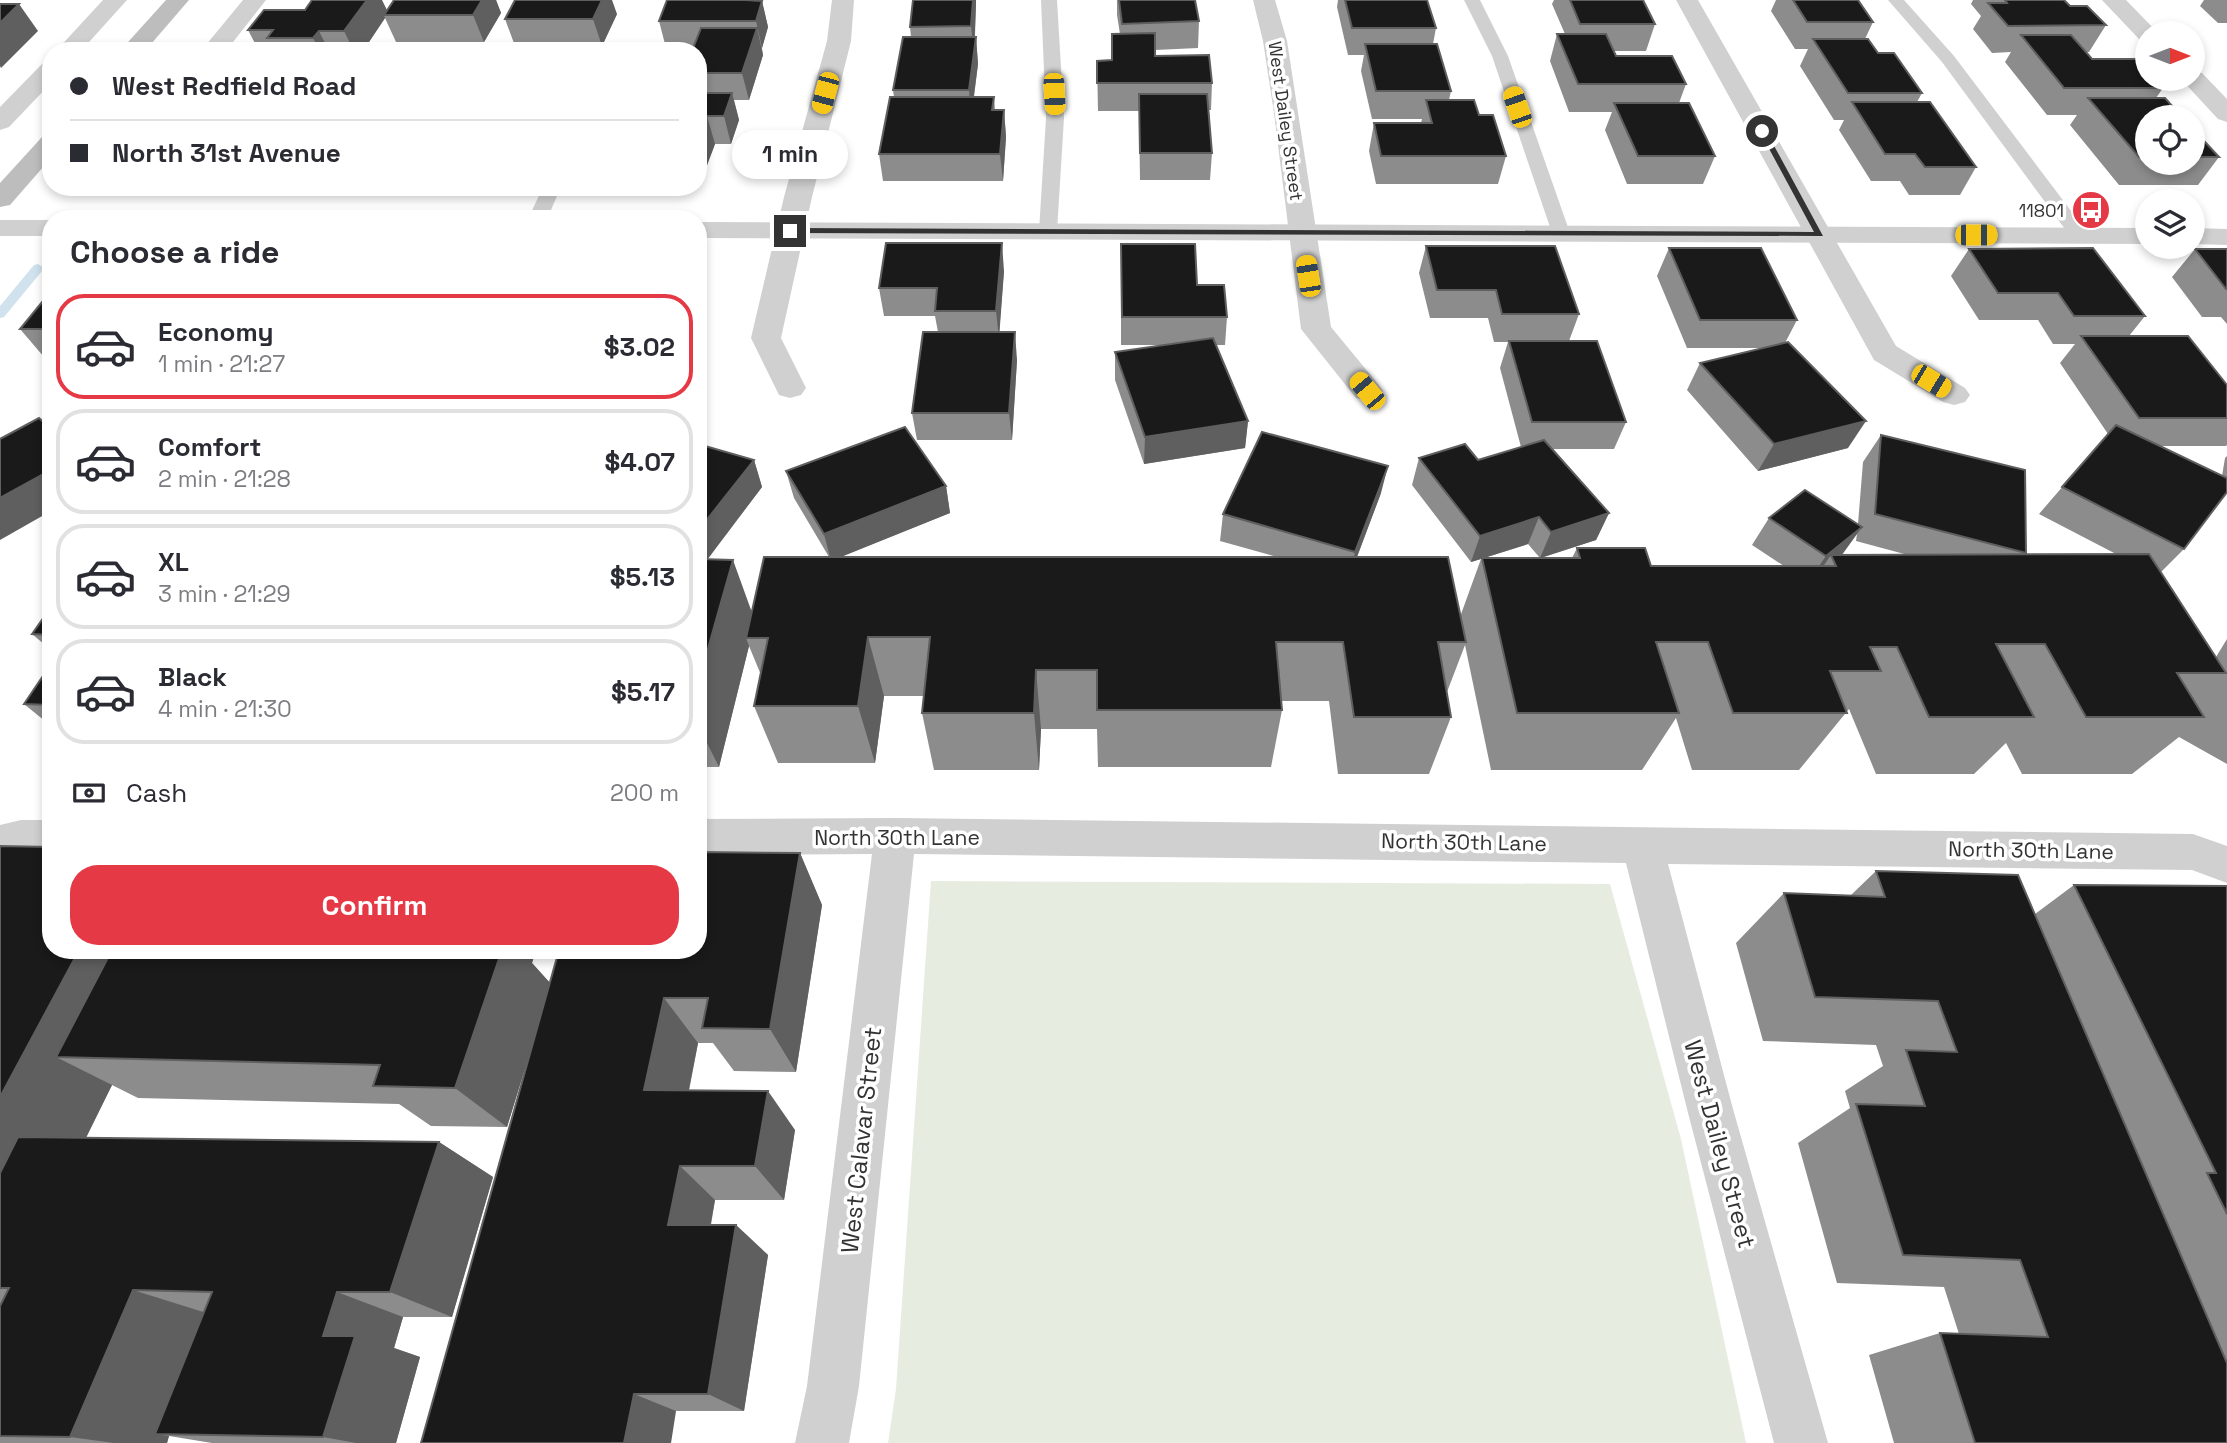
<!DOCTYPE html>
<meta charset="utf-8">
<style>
:root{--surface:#fff;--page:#f7f7f7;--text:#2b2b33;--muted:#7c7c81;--line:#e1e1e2;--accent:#e63946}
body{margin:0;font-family:"Space Grotesk",sans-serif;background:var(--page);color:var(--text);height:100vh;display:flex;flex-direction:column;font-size:26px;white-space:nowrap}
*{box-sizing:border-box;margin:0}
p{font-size:23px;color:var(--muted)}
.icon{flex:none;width:38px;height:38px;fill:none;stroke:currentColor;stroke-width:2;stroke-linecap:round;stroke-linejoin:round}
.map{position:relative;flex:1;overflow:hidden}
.sheet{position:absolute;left:42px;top:210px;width:665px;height:749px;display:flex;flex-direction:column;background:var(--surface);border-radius:28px;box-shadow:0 4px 10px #0003}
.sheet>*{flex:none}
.banner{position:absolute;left:42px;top:42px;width:665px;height:154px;border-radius:28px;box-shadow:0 4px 10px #0003;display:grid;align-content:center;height:154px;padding:0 28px;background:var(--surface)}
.needle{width:46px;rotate:90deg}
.fabs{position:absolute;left:2135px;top:21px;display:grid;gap:14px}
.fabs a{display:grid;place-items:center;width:70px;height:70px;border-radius:50%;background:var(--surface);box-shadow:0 4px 10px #0003;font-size:35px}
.end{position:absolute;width:32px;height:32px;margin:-16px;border:9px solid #333;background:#fff;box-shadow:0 0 0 4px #fff}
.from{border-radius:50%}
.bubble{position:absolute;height:49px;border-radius:24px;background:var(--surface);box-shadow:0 4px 10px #0003;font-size:23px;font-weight:600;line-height:49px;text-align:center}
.car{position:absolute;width:21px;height:42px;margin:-21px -10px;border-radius:9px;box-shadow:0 0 5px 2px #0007;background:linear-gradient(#f5c518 24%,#345 0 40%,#f5c518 0 76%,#345 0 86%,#f5c518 0)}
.banner b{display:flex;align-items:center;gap:24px;height:66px;font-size:26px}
.banner b+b{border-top:2px solid var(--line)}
.banner i{width:18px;height:18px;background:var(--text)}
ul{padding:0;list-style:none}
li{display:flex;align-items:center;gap:21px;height:105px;margin:0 14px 10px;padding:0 14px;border:4px solid var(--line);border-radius:28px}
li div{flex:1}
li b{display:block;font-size:26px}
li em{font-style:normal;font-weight:600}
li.on{border-color:var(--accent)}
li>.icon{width:63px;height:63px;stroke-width:1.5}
h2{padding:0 28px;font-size:32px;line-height:84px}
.pay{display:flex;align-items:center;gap:18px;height:77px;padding:0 28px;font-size:26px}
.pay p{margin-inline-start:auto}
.action{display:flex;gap:14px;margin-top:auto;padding:14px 28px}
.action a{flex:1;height:80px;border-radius:28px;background:var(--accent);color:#fff;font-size:28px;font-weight:600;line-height:80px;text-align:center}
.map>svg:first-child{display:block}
.green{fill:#e6ecdf}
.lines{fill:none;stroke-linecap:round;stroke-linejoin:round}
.stream{fill:#cfe2ee;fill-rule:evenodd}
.service{fill:#d0d0d0;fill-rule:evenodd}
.minor{fill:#d0d0d0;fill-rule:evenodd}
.tertiary{fill:#d0d0d0;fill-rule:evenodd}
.secondary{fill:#bdbdbd;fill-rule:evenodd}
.wall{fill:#8c8c8c;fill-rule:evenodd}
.shaded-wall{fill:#5f5f5f}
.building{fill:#1a1a1a;stroke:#5f5f5f;stroke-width:2}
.route{fill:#333}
.labels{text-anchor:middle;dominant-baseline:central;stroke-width:7;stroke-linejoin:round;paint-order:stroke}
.far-street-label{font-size:18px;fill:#333;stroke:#fff}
.far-poi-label{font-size:18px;fill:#333;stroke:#fff;text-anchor:end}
.street-label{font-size:21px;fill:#333;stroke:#fff}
.near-street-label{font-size:24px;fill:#333;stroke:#fff}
</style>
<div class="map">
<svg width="2227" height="1443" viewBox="0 0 2227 1443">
<rect width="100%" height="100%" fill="#fff"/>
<path class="green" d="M931,881L1610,884L1681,1139L1746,1443H888L896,1389Z"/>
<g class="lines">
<path class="stream" d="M38,264L44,268L42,271L4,317L0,318V306L34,265Z"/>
<g class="service">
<path d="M1041,0H1057L1064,118L1057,231L1048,237L1039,231L1046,118Z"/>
<path d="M1464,0H1480L1508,56L1570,233L1568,237H1554L1552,233L1492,56Z"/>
<path d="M1888,0H1904L1954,56L2087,232L2090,236L2087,240H2073L1942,62Z"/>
<path d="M543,187H561L547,219H528Z"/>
</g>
<g class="minor">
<path d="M103,0H127L81,51H56Z"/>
<path d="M243,0H266L226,51H201Z"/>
<path d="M832,0H854L851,41L812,197L781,338L806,388L801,395L790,398L779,395L751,338L784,197L827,41Z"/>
<path d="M1253,0H1275L1287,41L1331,327L1378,384L1383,391L1378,398L1367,401L1356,398L1301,329L1274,113L1263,41Z"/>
<path d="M1676,0H1698L1896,346L1965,388L1970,395L1965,402L1954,405L1943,402L1874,360Z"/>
<path d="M2102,0H2126L2158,33H2147V41L2139,39Z"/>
<path d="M51,62V83L9,127L0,130V107L42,64Z"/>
<path d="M2193,71L2202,73L2227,99V122L2218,119L2181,79H2193Z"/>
<path d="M895,818L2193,834L2227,846V883L2192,870L1668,864L1733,1109L1828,1443H1774L1687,1109L1626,863L914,854L859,1386L849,1443H795L807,1386L872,854L698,855V819Z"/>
<path d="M21,820H51V856H21L0,861V825Z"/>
</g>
<g class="tertiary">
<rect x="0" y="220" width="51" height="16"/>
<path d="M698,222L2147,228V244L698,238Z"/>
<path d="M2193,228L2227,229V245L2193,244Z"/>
</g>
<g class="secondary">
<path d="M166,0H189L145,51H120Z"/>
<path d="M51,134V158L10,205L0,207V183L42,137Z"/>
</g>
</g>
<g class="wall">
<path d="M394,0H496L501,13L484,42H396L385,18L363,51H259L248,30L387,10Z"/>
<path d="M667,0H761L762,1L768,27L762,48L763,55L749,100H734L739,120L731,144H715L701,181H698V51L693,48H666L659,21Z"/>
<path d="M913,0H976L975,37H976L978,64L974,97H994L995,110H1004L1006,137L1003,181H883L879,154L894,97L893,90L911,37L910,27Z"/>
<path d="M1117,0H1195L1199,21L1198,48L1155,50V56L1212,83L1211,110H1209L1212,153L1210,180H1140L1139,111H1098L1097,61L1112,60L1120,34L1117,15Z"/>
<path d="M1338,0H1427L1436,28L1433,44L1451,91L1449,100L1479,115L1506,156L1498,184H1376L1369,151L1374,123H1421L1422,119H1372L1361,71L1364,55H1348L1337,7Z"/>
<path d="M1554,0H1643L1655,24L1646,51H1614L1616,56L1686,84L1679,103L1715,156L1703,184H1627L1605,130L1612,112H1569L1550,61L1557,34H1565L1552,4Z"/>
<path d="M1776,0H1858L1873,22L1865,39L1878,53L1922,93L1917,102L1976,167L1960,195H1909L1900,181H1871L1839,130L1844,120H1834L1800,66L1808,49H1795L1771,11Z"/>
<path d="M1973,0H2064L2070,6L2106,25L2089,52H2086L2092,59L2163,88L2156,98L2147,117V163H2193V129L2219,157L2198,185H2119L2070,125L2077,115H2047L2005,62L2011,52L1992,53L1973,29L1981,16L1971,4Z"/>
<path d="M2204,0H2227V23H2218L2200,6Z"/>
<path d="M617,14L602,46H515L505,19Z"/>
<path d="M1121,244L1197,285L1227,317L1225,345H1216L1248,421L1245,448L1144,464L1115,380V352L1168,345H1121Z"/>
<path d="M1426,246L1579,314L1569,341L1626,422L1614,449H1553L1609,513L1596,540L1541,558H1572L1577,548L1651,566H1784L1752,545L1769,518L1858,524L1863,462L1881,435L2026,553L2025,554H2116L2039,514L2108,434L2060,363L2075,344H2053L2038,320H1979L1951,276L1969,249L2145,316L2129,336L2227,385V445L2226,446H2160L2222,476L2225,458L2227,456V492L2184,549L2161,572L2216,657L2227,639V764L2179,737L2132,774H2022L2006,743L1974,774H1876L1849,709L1799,770H1692L1676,718L1642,770H1491L1465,645L1447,692L1451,717L1429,774H1338L1329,701H1282V710L1271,767H1098L1097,729H1041L1039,770H934L922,713L924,696H884L875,763H778L754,706L761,675L749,646L719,767H698V444L754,460L762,487L707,559L752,612L829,557L794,498L786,471L946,486L950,513L840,557H1277L1220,541L1223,514L1381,493L1357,557L1460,617L1481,559L1471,562L1412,485L1419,458L1478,460L1521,447L1500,368L1508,342H1494L1488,318H1430L1419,273ZM1857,534L1856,541L1908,555H1842ZM1528,544L1540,558H1484Z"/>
<path d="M1669,248L1797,320L1785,343L1848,448L1758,471L1687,390L1700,363L1762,348H1687L1657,276Z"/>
<path d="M2195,249H2227V324L2221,317H2202L2172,277Z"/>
<path d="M1004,271L999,332L1017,360L1012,440H917L912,413L938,332L935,316H884L879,288Z"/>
<path d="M51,291V357H44L20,329Z"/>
<path d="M51,607V650L32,634Z"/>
<path d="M51,664V726L24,704Z"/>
<path d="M0,846L51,950H536L532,963L550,983L800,853L822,905L796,1072L734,1071L713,1043H698L689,1091L795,1130L784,1200H715L711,1225H736L768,1255L744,1411H676L421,1443L539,1023L507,1127L431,1126L399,1104L138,1098L112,1085L86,1138L439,1142L493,1177L452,1317H403L394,1348L420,1357L396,1443H212L169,1436L167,1443H0Z"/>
<path d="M1876,871L2035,914L2074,885L2227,886V1443H1894L1869,1355L1940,1333L1959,1334L1944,1287L1837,1283L1798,1143L1850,1108L1845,1091L1883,1066L1876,1045L1763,1041L1736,943L1784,893L1850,896Z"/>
</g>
<g class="shaded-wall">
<path d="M367,0H382L389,14L384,15L385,18L363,51H354L344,31Z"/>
<path d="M482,0H496L501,13L484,42L473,15Z"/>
<path d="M602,0H612L617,14L602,46L593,19Z"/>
<path d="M973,0H976V5L974,51L976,37L978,64L971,117L969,90L974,53L971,26Z"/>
<path d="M762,1L768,27L762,48L756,21Z"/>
<path d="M19,4L38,31L1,68L0,66V23Z"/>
<path d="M757,28L763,55L749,100L742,73Z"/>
<path d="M319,31L329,51H320L313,38Z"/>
<path d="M732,93L739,120L731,144L724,116Z"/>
<path d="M1004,110L1006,137L1003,181L1000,154Z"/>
<path d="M707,116L715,144L701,181L698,170V140Z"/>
<path d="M1002,243L1004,271L999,339L996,311Z"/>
<path d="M1015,332L1017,360L1012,440L1009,413Z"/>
<path d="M1248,421L1245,448L1144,464L1145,437Z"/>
<path d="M1866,421L1848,448L1758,471L1774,444Z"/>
<path d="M754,460L762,487L701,568L698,561V531Z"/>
<path d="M1388,466L1381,493L1349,578L1355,552Z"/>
<path d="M51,470V511L0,540V498Z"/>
<path d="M946,486L950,513L831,561L824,534Z"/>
<path d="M1609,513L1596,540L1540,558L1551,532Z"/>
<path d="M1539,517L1528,544L1471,562L1480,536Z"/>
<path d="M1862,527L1843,553L1834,561L1831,555L1817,575L1808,582L1826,556Z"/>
<path d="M733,560L755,621L746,638L749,646L719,767L698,725V684Z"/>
<path d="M868,637L884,696L875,763L858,706Z"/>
<path d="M1036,670L1041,729L1039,770L1034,713Z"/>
<path d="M800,853L822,905L796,1072L770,1029Z"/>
<path d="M73,950H173L56,1057L112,1085L11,1289L0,1288V1097Z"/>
<path d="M492,950H536L532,963L551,984L507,1127L455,1088Z"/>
<path d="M664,998L698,1043L681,1129L644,1090Z"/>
<path d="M768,1091L795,1130L784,1200L755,1166Z"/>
<path d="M439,1142L493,1177L452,1317L390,1292Z"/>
<path d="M680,1166L715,1200L705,1255L668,1225Z"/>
<path d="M736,1225L768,1255L744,1411L708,1394Z"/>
<path d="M133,1290L216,1316L155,1434L169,1436L167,1443H114L70,1437Z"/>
<path d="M337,1292L403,1317L394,1348L420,1357L396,1443H356L323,1437V1336Z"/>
<path d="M634,1394L676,1411L671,1443H624Z"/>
</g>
<g class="building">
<path d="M312,0H367L344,31H319L313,38H267L273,30H248L264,10H305Z"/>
<path d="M394,0H482L473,15H384Z"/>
<path d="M515,0H602L593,19H505Z"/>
<path d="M667,0H746L762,1L756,21H659Z"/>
<path d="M913,0H973L971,26L910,27Z"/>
<path d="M1119,0H1195L1199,21L1122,24Z"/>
<path d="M1345,0H1427L1436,28H1352Z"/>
<path d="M1570,0H1643L1655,24H1580Z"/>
<path d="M1793,0H1858L1873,22H1807Z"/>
<path d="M2005,0H2064L2070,6H2087L2106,25L2008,26L1988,3H2007Z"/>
<path d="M0,4H19L0,23Z"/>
<path d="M701,28H757L742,73H698V51H692Z"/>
<path d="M1155,33V56L1209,55L1212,83H1097V61L1112,60V34Z"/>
<path d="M1557,34H1606L1616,56H1672L1686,84H1578Z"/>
<path d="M2021,35H2071L2092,59H2137L2147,71V79H2155L2163,88H2064Z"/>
<path d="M903,37H976L969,90H893Z"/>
<path d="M1813,39H1868L1878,53H1894L1922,93H1848Z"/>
<path d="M1365,44H1437L1451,91H1376Z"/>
<path d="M698,93H732L724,116H707L698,140Z"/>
<path d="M1139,94H1207L1212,153H1140Z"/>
<path d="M890,97H994L992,110H1004L1000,154H879Z"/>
<path d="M2088,98H2165L2182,117H2147V157H2139Z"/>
<path d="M1426,100H1474L1479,115H1493L1506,156H1381L1374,123H1432Z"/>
<path d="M1852,102H1930L1976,167H1925L1915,154H1885Z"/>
<path d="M1614,103H1689L1715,156H1638Z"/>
<path d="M2193,129L2219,157H2193Z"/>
<path d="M886,243H1002L996,311H935L937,288H879Z"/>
<path d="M1121,244H1195L1197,285H1224L1227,317H1122Z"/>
<path d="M1426,246H1555L1579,314H1502L1496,290H1437Z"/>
<path d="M1669,248H1761L1797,320H1700Z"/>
<path d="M2093,248L2145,316H2074L2058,293H1998L1969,249Z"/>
<path d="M2195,249H2227V289H2226Z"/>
<path d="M51,291V329H20Z"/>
<path d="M923,332H1015L1009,413H912Z"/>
<path d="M2081,336H2188L2227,385V418H2139Z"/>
<path d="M1213,338L1248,421L1145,437L1115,352Z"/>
<path d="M1509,341H1597L1626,422H1532Z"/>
<path d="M1788,342L1866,421L1774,444L1700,363Z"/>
<path d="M39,418L51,429V470L0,498V439Z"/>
<path d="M2116,425L2227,478V492L2184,549L2062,487Z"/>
<path d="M905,427L946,486L824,534L786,471Z"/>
<path d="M1262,432L1388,466L1355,552L1223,514Z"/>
<path d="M1881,435L2025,470L2026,553L1875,514Z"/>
<path d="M1544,440L1609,513L1551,532L1539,517L1480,536L1419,458L1465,444L1478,460Z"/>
<path d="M698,444L754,460L698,531Z"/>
<path d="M1805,490L1862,527L1826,556L1769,518Z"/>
<path d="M1577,548H1645L1651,566H1836L1831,555L2149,554L2226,673H2177L2204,717H2086L2045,644H1996L2034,717H1929L1897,647H1870L1881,671H1830L1847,713H1733L1708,642H1656L1679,713H1517L1482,558H1580Z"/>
<path d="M764,557H1448L1466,642H1438L1451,717H1354L1343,642H1276L1282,710H1097V670H1036L1034,713H922L930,637H868L858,706H754L768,638H746Z"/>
<path d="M698,559L733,560L698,684Z"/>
<path d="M51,607V635L32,634Z"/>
<path d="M51,664V705L24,704Z"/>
<path d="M0,846L51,847V950H73L70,956H76L0,1097Z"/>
<path d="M698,852L800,853L770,1029L702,1028L708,998H664L644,1090L768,1091L755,1166H680L668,1225H736L708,1394H634L624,1443H421L559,950H698Z"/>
<path d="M1876,871L2018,875L2227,1363V1443H1975L1940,1333L2048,1337L2020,1260L1903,1255L1856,1104L1925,1106L1906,1050L1957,1052L1938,1001L1815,997L1784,893L1885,897Z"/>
<path d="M2074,885L2227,886V1214L2207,1173H2216Z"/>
<path d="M112,950H502L455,1088L373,1086L380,1065L56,1057Z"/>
<path d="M18,1137L439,1142L390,1292H337L323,1336H355L323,1437L155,1434L212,1292L133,1290L70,1437L0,1436V1306L9,1288H0V1173Z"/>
</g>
<path class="route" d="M1759,130L1766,131L1823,236L790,233L786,231L790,228L1814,232Z"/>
<defs>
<symbol id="bus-disc" viewBox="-11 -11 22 22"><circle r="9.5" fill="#e63946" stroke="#fff"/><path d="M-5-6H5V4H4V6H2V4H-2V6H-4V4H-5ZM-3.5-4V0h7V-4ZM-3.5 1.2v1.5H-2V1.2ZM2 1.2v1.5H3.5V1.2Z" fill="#fff"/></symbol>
</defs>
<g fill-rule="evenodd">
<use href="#bus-disc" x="2069" y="188" width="44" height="44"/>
</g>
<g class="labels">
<g class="far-street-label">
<text transform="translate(1286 121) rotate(82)">West Dailey Street</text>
</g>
<g class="far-poi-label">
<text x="2064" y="210">11801</text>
</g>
<g class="street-label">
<text x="897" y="837">North 30th Lane</text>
<text transform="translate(1464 842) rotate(1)">North 30th Lane</text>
<text transform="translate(2031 850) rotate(1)">North 30th Lane</text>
</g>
<g class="near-street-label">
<text transform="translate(861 1140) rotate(-84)">West Calavar Street</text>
<text transform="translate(1720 1144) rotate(75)">West Dailey Street</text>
</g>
</g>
</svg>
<div class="fabs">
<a><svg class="needle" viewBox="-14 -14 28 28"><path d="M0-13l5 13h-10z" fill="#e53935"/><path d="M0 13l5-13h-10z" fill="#7c7c81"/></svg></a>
<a><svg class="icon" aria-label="locate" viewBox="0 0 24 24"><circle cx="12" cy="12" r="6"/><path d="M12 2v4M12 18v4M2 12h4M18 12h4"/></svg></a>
<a><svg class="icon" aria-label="layers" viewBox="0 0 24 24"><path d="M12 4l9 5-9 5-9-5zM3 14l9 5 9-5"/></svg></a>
</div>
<i class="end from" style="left:1762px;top:131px"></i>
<i class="end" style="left:790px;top:231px"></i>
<div class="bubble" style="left:732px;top:130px;width:116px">1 min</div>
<i class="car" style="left:825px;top:93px;rotate:195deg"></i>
<i class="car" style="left:1054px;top:94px;rotate:177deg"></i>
<i class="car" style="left:1517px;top:107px;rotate:341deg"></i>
<i class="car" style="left:1976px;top:235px;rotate:90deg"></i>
<i class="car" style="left:1308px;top:276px;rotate:351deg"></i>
<i class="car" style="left:1931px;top:381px;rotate:121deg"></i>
<i class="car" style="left:1367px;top:391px;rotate:320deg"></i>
<div class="banner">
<b><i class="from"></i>West Redfield Road</b>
<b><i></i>North 31st Avenue</b>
</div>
<section class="sheet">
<h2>Choose a ride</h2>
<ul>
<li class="on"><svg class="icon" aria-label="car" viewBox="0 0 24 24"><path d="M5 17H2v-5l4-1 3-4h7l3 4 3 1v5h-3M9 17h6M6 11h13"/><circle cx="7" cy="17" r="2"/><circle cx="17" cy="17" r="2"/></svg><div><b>Economy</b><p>1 min · 21:27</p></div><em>$3.02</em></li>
<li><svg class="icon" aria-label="car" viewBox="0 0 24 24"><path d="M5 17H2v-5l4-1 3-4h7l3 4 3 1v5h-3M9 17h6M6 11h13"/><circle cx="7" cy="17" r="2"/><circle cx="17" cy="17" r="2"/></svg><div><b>Comfort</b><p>2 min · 21:28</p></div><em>$4.07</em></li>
<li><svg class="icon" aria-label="car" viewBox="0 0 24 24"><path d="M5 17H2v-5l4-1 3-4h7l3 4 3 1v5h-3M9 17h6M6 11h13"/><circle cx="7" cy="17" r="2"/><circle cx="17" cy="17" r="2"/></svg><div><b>XL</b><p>3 min · 21:29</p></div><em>$5.13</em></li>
<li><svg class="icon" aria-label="car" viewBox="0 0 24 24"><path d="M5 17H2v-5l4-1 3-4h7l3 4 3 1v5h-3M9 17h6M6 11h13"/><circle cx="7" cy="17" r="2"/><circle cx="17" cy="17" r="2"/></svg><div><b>Black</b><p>4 min · 21:30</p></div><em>$5.17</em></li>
</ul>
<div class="pay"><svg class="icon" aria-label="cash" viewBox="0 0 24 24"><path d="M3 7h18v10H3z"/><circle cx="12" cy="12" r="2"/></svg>Cash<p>200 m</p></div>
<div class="action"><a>Confirm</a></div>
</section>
</div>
